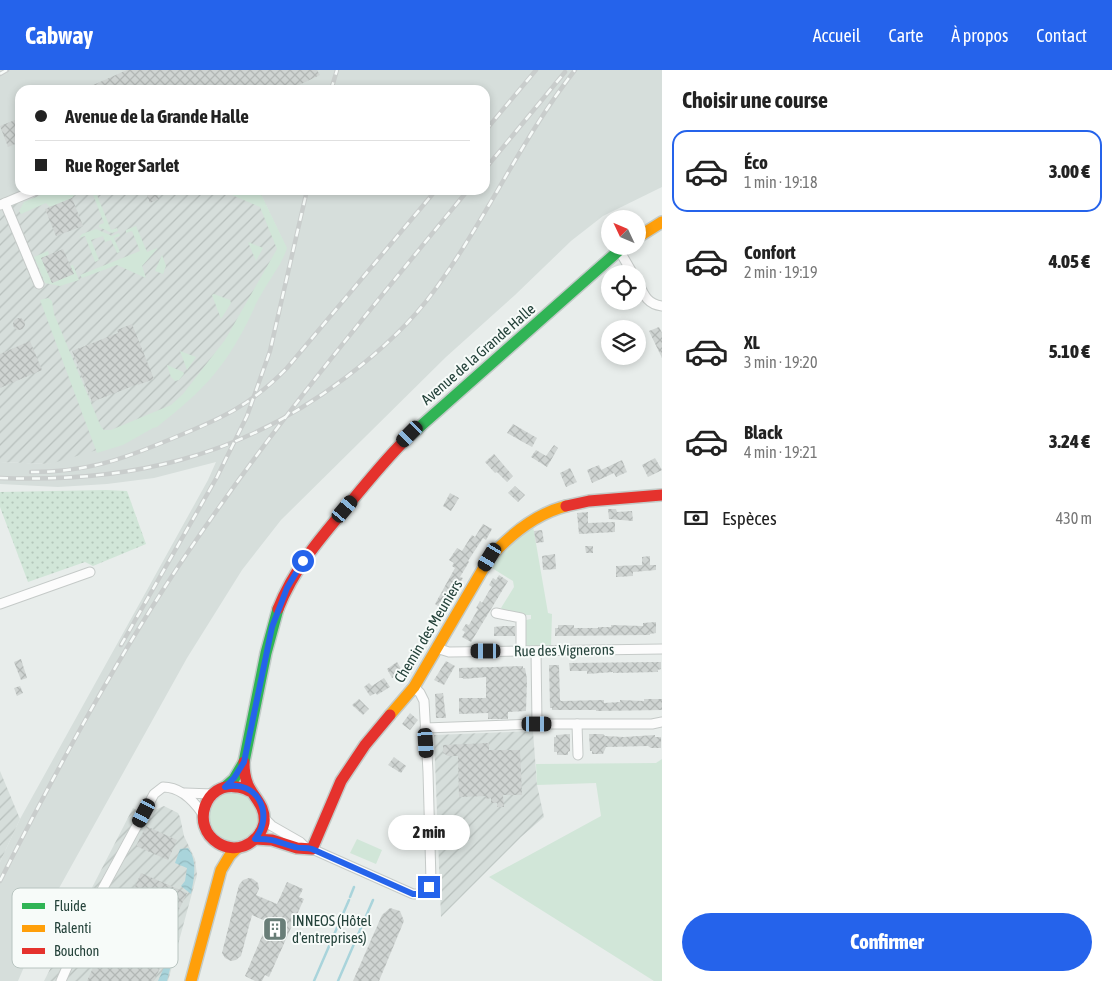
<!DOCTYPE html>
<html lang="fr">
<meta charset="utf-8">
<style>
:root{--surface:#fff;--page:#f2f2f2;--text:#222;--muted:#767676;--line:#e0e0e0;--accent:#2563eb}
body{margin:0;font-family:"Asap Condensed",sans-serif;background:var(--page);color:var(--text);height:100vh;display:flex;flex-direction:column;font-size:19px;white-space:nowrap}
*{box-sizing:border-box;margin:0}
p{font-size:16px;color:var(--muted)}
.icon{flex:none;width:28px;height:28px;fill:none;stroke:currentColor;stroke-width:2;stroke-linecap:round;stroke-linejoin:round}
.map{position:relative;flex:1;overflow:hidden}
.panel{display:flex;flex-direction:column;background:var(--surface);width:450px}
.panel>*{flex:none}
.guide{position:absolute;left:15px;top:15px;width:475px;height:110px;border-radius:15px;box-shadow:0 2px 8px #0003;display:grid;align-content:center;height:110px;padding:0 20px;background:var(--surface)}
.needle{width:32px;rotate:314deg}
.tools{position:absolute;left:601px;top:140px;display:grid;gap:10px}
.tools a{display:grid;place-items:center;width:45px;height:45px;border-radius:50%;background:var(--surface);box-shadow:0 2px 8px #0003;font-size:25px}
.end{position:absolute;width:22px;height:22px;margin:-11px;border:6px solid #2563eb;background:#fff;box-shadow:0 0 0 2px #fff}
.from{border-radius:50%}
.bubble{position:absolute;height:35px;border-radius:18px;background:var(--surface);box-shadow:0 2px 8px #0003;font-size:16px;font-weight:800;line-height:35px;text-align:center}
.car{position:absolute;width:15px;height:30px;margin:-15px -8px;border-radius:6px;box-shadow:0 0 4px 1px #0007;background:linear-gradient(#222 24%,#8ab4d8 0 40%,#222 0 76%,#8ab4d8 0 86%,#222 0)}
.guide b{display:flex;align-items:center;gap:18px;height:48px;font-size:19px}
.guide b+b{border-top:1px solid var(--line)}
.guide i{width:12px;height:12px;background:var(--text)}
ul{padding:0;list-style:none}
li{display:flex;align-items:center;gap:15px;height:82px;margin:0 10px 8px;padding:0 10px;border:2px solid transparent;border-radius:15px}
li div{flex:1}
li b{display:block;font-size:19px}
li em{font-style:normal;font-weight:800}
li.current{border-color:var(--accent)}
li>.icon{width:45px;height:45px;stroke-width:1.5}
h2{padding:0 20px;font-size:22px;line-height:60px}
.pay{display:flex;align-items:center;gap:12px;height:55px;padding:0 20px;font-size:19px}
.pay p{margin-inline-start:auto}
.button{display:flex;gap:10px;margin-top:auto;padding:10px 20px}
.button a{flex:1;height:58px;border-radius:30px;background:var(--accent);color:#fff;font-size:20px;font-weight:800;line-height:58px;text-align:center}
header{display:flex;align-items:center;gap:30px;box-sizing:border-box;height:70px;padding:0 25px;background:var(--accent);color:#fff}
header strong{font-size:24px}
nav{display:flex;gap:28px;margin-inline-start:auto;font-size:18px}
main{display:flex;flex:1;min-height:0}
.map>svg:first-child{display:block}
.built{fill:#d6dedb}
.industrial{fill:url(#industrial-furrows)}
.green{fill:#d1e6d8}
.garden{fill:url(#garden-dots)}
.water{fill:url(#water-waves)}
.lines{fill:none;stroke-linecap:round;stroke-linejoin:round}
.stream{stroke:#a9d4db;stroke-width:2.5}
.building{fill:url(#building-cross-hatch)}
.street-casing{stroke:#c5cac8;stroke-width:11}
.fast-casing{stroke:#c3cbc8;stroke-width:14}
.slow-casing{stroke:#c3cbc8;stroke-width:14}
.jam-casing{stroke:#c3cbc8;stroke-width:14}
.street{stroke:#fcfcfc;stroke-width:9}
.fast{stroke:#30b455;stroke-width:11}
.slow{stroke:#ff9f0a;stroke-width:11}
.jam{stroke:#e5322d;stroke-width:11}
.rail-casing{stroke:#c9cdcc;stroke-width:4.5}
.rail{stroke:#f7fbf9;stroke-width:2.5;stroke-dasharray:8;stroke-linecap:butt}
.route{stroke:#2563eb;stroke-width:6}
.labels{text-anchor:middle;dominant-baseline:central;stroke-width:4;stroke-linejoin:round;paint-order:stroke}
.street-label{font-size:15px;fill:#24423a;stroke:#f7fbf9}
.poi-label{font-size:15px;fill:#24423a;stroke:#f7fbf9;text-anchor:start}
.key{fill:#f7fbf9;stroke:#b8c4c0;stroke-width:1}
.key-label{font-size:14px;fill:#24423a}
</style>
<header>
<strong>Cabway</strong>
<nav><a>Accueil</a><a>Carte</a><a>À propos</a><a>Contact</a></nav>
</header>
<main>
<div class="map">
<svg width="662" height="911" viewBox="0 0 662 911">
<defs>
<pattern id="industrial-furrows" width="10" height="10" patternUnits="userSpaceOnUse" patternTransform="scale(1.25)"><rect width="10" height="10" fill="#d6dedb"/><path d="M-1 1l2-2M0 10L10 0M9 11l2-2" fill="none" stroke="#b8c0bd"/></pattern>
<pattern id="garden-dots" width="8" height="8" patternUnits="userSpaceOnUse" patternTransform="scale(1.25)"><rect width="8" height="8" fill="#d1e6d8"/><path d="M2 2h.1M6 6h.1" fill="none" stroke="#b3c6ba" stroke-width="1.8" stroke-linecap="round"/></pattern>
<pattern id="water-waves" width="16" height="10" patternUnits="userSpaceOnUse" patternTransform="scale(1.25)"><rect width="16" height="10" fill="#a9d4db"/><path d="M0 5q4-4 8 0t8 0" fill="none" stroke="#91b7bd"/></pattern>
<pattern id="building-cross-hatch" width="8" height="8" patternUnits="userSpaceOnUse" patternTransform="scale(1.25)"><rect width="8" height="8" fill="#cfd4d2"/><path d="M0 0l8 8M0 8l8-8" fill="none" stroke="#b2b7b5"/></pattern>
</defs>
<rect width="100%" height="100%" fill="#e8edeb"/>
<path class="built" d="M0,0H662V117L603,146L571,171L515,225L446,287L281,450L242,500L187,588L53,829L18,911H0V792L20,749L208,410L216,392L154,408L107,414L58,417L0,414V392L50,394L285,175L259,120H485V20H20V120H22L0,129Z"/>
<g class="industrial">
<path d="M22,120H259L285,175L258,223L184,330L97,380L50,394L0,392V129Z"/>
<path d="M533,661L537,715L544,747L521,767L441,847L434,665Z"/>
<path d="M0,701L20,749L0,792Z"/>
<path d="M164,736L178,743L180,747L184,766L195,789L197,805L168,911H44L133,738L151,748L155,740Z"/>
</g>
<g class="green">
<path d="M53,120H77L78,124L73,126L72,128L50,137L46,133L21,144L19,141L24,132Z"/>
<path d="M87,120H95L111,160L117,158L118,161L112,163L99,157V155L104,153L92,122L86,124Z"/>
<path d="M220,120H259L287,178C282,195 269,209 261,225C256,232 253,241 249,249C240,267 229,286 216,302C199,323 178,340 157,357L153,358L123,375L97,383L40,230L48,228L52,231L54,244L101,357L104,360H111L171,335L183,324L225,270L277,179L260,137Z"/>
<path d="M136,156L147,182L157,178V179L142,196L146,208L117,195L82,208L80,205L140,181L132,161L126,163V160Z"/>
<path d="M96,159L112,166L119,163L120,166L114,168L120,182L117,183L111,170L105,172L103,166L91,170L99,190L95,192L85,166L79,168L82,164Z"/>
<path d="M248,172L263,178L256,191Z"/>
<path d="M48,181L49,185L42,188L52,213L73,204L70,196L73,195L79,210L60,216L45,213L34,187Z"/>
<path d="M162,185L166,196L163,204L155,201Z"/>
<path d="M214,224L230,230L231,233L221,249L212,225Z"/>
<path d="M180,281L196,287L187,300Z"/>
<path d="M167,295L183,302L184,304L179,310L175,311L171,307Z"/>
<path d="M533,456L548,543L552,544L551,578L524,579L523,553L526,550L531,549V545H512L501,538L514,517L513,511L492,498C500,480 516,466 533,456Z"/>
<path d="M662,689V911H654L489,807L601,746L596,713L537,715L536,694L656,693Z"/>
<circle cx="233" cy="746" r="25"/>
<path d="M357,769L382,780L376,794L350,783Z"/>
</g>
<path class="garden" d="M106,420L127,421L146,474L93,496L85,492L28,512L0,437V422Z"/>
<g class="water">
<path d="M188,778C198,791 194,809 191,824L181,816L185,811L187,798L175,793L180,779Z"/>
<path d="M166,893L171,895L167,911H158Z"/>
</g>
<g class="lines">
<g class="stream">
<path d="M350,827L354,817"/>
<path d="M314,911L349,830"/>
<path d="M338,911L373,830"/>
</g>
</g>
<g class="building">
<path d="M127,0H317L320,5L297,16L299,20H149L147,15L136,20H82Z"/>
<path d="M20,48V72L8,77L0,56Z"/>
<path d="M145,120H156L159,129L150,133Z"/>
<path d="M72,128L83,156L56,166L45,139Z"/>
<path d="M63,179L74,204L52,213L41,188Z"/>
<circle cx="19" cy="254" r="6"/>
<path d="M132,254L154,309L138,315V314L92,332L72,281L118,263L117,260Z"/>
<path d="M659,257L662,263V288L649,261Z"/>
<path d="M30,271L42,300L0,318V284Z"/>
<path d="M513,354L537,368L532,377L507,363Z"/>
<path d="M554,375L558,378L547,397L531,387L536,380L546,386Z"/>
<path d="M494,384L513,406L507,412L497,402L495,403L485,392Z"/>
<path d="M655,388L662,400L648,407L642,395Z"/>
<path d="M622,390L627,402L616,407L614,403L592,413L587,400L599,395L601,400Z"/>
<path d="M570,398L577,412L566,417L560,403Z"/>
<path d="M515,416L525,425L518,432L508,423Z"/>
<path d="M450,423L459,428L451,441L443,436Z"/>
<path d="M608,439H616L617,442L632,441L633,451L609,449Z"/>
<path d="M588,442V453L615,452V462L579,464L577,443Z"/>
<path d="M483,454L492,459L486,470L483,468L468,491L469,492L460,507L463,508L444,540L435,534L455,498L452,496L454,493L449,490L457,478L462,481L472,465L475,467Z"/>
<path d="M542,460L544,472L536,473L534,461Z"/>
<path d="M585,476H593V483H586Z"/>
<path d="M555,484L556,499L543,500L542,486Z"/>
<path d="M650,486V495H656V500L633,502V506L616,507V496L642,495V487Z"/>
<path d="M499,505L508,511L471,572L462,567L465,562L462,560L466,554L469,555L478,539L476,538L480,531L482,533L489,521L492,517L489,515L493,508L496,510Z"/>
<path d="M656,552V563L650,564V565L555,566V558H558V555H574V558H598V557H611V555L643,556V553Z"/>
<path d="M503,556H515V566H494V557Z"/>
<path d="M21,589L27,608L21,610L14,592Z"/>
<path d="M446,591L455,596L444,615L434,610Z"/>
<path d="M397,592L403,602L392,608L387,599Z"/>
<path d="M661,592V599L658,600V602L613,603V602L587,604V601H570L569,593Z"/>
<path d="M549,595H559L560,630L561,631L604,630V633L620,632V630L644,631V629H662V640L596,641V640H552V638H550Z"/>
<path d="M523,596V598H525L527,609L526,641L508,642V649H488V643L459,644V628H486V607L463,609V608H459V598Z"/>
<path d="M384,608L390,617L377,625L376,623L370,626L364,617L369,613L372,616Z"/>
<path d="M20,616L23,623L17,626L14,618Z"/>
<path d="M443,623L446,648H436L435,624Z"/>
<path d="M359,629L369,639L363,645L352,635Z"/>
<path d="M410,643L418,650L410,660L402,654Z"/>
<path d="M570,664V681L568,682V685H557V682H554V667H556V665Z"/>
<path d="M589,664H603L605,666L624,667L655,665V667H661V678H651L648,676L606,677L603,684H592V681H590Z"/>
<path d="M489,673V680H520L522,725H503L504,737H497V733H491V728L486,729V726L459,727L458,686H448L443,683V675Z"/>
<path d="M394,687L406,696L401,703L388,695Z"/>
<path d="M146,756L177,770L168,790L136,776Z"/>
<path d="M141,803L187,823L175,848L130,828Z"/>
<path d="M249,808L253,809L258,813L259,819L256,825L277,834L287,812L303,819L299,827L304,829L269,907L265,905L262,911H255L245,906L268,852L252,845L241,886L236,890L231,891L225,888L222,883L239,815L243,810Z"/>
<path d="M390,838L400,841L404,851L379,911H353L382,845Z"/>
<path d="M116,847L172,872L154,911H87Z"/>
</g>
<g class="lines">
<defs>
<g id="street">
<path d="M5,133L39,214"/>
<path d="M0,135L36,120"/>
<path d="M619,180L633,204"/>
<path d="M638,212C644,225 647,234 662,236"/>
<path d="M0,534L90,502"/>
<path d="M496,543L521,548V581"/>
<path d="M436,578L449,582L662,579"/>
<path d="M536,581L537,654"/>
<path d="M577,654L578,685"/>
<path d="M425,658L537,654H652L662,652"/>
<path d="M185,723L213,724"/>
<path d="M264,748L272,756L300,772L305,777"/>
<path d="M312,779L413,824H422L429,817L431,811L428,702L424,631L420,623L414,617"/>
<path d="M61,911L96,831L154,724L163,717C181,717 193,730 202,743"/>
</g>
<g id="fast">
<path d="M406,369L624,176"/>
<path d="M225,717L234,709L244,692L266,583L278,539"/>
</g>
<g id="slow">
<path d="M638,167L662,152"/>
<path d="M390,645L414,617L490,487C511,464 535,444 566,436"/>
<path d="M191,911L221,800L230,785L237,778"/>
</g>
<g id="jam">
<path d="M566,436L589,431L662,425"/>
<path d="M278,539C294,498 322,466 350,433C368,411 386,389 406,369"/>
<path d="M244,692C244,700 245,708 248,715C254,728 266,736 264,753C262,763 254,772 244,776C236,779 226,778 218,773C190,756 205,711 237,717C242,717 247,720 252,722"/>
<path d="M255,769L272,770L297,778L312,779L341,711L365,675L390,645"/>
</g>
</defs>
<use href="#street" class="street-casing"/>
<use href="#fast" class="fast-casing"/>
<use href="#slow" class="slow-casing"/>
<use href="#jam" class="jam-casing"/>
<use href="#street" class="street"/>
<use href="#fast" class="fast"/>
<use href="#slow" class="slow"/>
<use href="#jam" class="jam"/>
<defs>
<g id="rail">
<path d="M0,4L7,0"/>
<path d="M331,20L337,0"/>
<path d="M485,61L536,0"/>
<path d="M485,99L565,2"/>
<path d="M31,402C87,402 121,390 171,369C220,349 249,337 287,298L436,120"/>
<path d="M0,408C129,413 241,387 345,308C378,283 410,254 434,221C486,150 521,69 575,0"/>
<path d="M121,575L217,407L247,346L270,281L307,120"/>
<path d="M0,811C58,697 118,585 190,479C275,354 372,237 468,120"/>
</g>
</defs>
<use href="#rail" class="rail-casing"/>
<use href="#rail" class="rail"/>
</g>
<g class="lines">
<path class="route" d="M303,491L287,518L272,557L244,692L234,708L225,717C257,709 275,744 255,769C274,768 279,773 295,777C301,779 306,777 312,779L413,824H422L429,817"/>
</g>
<defs>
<symbol id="building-square" viewBox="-11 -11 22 22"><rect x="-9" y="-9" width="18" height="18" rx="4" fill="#697e78" stroke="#f7fbf9"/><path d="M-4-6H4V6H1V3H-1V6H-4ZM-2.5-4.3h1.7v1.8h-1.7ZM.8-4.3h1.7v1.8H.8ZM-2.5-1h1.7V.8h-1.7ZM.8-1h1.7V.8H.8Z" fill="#fff"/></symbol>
</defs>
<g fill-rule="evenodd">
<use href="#building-square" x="261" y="845" width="28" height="28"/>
</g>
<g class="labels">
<g class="street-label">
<text transform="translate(478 284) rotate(-41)">Avenue de la Grande Halle</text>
<text transform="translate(428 561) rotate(-59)">Chemin des Meuniers</text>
<text transform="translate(564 580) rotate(-1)">Rue des Vignerons</text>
</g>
<g class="poi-label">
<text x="292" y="850">INNEOS (Hôtel<tspan x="292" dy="17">d'entreprises)</tspan></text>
</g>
</g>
<rect x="12" y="818" width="166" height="80" rx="8" class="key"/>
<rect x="22" y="833" width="23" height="6" fill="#30b455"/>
<rect x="22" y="855" width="23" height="7" fill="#ff9f0a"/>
<rect x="22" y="878" width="23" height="6" fill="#e5322d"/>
<g class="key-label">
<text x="54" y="841">Fluide</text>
<text x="54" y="863">Ralenti</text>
<text x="54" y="886">Bouchon</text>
</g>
</svg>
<div class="tools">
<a><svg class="needle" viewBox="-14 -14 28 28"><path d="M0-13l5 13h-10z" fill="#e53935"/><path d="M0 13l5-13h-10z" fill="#767676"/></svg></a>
<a><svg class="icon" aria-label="locate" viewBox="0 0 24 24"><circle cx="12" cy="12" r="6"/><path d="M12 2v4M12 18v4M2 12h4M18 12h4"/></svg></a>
<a><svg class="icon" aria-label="layers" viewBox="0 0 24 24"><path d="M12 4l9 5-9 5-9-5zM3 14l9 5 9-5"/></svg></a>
</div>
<i class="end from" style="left:303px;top:491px"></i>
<i class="end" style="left:429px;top:817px"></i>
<div class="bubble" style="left:388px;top:745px;width:82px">2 min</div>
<i class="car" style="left:410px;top:364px;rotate:225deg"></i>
<i class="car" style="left:345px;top:439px;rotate:40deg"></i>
<i class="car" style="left:490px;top:487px;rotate:211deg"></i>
<i class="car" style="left:486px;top:581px;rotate:270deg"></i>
<i class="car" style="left:537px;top:654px;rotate:90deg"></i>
<i class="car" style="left:426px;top:673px;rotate:176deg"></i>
<i class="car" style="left:144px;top:743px;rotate:208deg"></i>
<div class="guide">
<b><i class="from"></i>Avenue de la Grande Halle</b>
<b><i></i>Rue Roger Sarlet</b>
</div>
</div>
<section class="panel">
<h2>Choisir une course</h2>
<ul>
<li class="current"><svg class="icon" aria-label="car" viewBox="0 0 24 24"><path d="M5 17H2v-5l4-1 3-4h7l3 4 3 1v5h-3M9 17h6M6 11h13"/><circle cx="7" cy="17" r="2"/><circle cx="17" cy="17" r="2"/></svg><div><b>Éco</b><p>1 min · 19:18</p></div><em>3.00 €</em></li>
<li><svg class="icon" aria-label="car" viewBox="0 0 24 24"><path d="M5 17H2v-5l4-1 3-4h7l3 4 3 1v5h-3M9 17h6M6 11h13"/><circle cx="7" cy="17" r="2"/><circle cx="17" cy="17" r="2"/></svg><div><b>Confort</b><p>2 min · 19:19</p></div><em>4.05 €</em></li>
<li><svg class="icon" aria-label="car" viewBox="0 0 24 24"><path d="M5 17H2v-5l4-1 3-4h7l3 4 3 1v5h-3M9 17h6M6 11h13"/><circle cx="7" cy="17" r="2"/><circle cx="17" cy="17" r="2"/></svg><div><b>XL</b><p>3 min · 19:20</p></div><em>5.10 €</em></li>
<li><svg class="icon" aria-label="car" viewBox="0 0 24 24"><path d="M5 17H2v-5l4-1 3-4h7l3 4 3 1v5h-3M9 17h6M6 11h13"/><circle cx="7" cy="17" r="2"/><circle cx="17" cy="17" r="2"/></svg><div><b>Black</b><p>4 min · 19:21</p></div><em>3.24 €</em></li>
</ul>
<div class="pay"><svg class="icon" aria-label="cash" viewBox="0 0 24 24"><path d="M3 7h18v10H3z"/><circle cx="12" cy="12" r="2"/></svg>Espèces<p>430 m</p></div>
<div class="button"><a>Confirmer</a></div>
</section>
</main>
